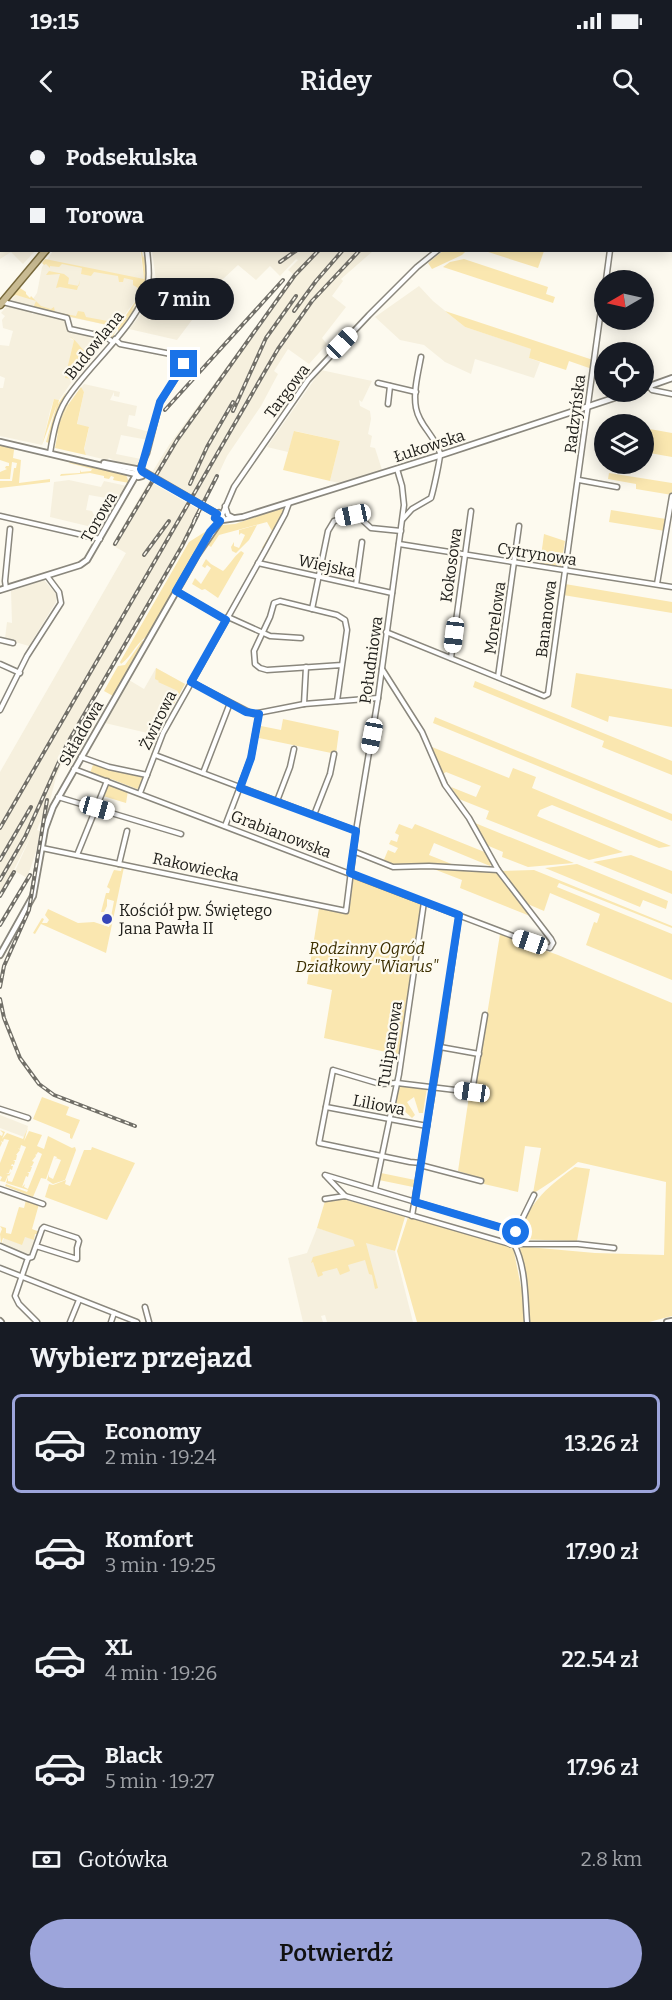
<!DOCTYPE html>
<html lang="pl">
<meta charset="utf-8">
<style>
:root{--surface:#171b24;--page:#20242c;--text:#f1f3f6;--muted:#9ea1a6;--line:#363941;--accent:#9da5db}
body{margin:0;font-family:Bitter,serif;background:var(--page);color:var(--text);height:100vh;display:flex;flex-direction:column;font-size:22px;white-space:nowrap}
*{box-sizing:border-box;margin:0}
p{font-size:20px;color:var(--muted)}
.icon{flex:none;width:33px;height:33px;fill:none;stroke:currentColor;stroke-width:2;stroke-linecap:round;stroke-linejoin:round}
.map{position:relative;height:1202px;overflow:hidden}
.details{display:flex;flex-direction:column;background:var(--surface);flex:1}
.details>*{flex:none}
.hud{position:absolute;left:0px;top:0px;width:672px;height:132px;box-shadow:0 3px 15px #0003;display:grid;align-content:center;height:132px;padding:0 30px;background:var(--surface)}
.needle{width:39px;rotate:261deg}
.tools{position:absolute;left:594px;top:150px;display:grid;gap:12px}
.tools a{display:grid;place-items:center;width:60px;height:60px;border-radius:50%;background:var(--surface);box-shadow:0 3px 15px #0003;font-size:30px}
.end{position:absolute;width:27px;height:27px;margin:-14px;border:8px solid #1a73e8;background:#fff;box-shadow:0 0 0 3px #fff}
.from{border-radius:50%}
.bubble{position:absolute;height:42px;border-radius:21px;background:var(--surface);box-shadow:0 3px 15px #0003;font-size:20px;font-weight:600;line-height:42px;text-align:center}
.car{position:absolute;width:18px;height:36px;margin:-18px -9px;border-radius:8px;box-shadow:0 0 4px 2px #0007;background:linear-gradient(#fff 24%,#345 0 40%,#fff 0 76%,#345 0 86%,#fff 0)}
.hud b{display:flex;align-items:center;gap:21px;height:57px;font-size:22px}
.hud b+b{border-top:2px solid var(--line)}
.hud i{width:15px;height:15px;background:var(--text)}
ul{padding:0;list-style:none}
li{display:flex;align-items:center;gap:18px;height:99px;margin:0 12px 9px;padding:0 18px;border:3px solid transparent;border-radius:9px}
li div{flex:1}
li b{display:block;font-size:22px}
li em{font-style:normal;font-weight:600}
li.on{border-color:var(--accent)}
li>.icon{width:54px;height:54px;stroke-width:1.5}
h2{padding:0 30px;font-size:27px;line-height:72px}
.pay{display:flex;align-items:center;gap:15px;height:66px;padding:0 30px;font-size:22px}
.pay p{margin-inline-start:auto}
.cta{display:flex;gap:12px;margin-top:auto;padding:12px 30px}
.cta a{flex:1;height:69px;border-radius:36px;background:var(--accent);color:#111;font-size:24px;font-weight:600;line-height:69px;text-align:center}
.status{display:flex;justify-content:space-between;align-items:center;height:42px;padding:0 30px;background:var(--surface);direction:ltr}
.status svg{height:16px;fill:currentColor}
header{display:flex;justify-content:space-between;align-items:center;height:78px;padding:0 30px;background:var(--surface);font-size:27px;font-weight:600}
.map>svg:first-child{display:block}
.built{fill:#f6f0de}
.green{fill:#fae7b0;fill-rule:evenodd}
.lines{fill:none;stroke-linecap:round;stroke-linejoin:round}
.minor-casing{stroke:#8a877d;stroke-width:7}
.tertiary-casing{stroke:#8a877d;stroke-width:8}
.secondary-casing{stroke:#8a877d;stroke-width:8}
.primary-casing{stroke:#77683a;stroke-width:9}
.minor{stroke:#fff;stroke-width:4}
.tertiary{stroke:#fff;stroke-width:4.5}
.secondary{stroke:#fff;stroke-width:4.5}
.primary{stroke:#c9bb92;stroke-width:6}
.rail-casing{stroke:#716f68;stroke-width:4}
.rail{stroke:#fdfaef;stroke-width:1.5;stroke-dasharray:4.5;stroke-linecap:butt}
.route{stroke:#1a73e8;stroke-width:8}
.poi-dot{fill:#3646b9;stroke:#fdfaef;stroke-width:2}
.labels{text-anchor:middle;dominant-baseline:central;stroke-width:4.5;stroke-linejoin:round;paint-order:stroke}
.street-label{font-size:16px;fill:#21201c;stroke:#fdfaef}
.poi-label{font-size:16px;fill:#21201c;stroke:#fdfaef;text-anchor:start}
.park-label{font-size:16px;font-style:italic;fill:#3c2f00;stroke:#fdfaef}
</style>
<div class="status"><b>19:15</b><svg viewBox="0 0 49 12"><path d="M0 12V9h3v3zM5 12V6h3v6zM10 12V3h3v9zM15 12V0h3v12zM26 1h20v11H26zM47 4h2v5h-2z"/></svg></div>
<header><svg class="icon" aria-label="back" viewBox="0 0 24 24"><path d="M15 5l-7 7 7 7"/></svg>Ridey<svg class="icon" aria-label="search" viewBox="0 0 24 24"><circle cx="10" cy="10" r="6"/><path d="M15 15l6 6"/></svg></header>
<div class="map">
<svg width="672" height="1202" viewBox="0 0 672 1202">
<rect width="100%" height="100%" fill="#fdfaef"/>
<g class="built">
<path d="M165,0H336L164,2Z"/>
<path d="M1,12L2,130L35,131L23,144L11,132L0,139Z"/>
<path d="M53,131H140L144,159L137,171L139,175L116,207L13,185L11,180L16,175L33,179L37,173L42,147Z"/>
<path d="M152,131H373L341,159L343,161L332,176L346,187L322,218L327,224L309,244L288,229L274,251L278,254L261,286L227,336L204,385L151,354L169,325L294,155L288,150L298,140L296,139L280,156L270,146L256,160L238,145L222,160L177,220L129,209L151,182L153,173H158L157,171L154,170L156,160Z"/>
<path d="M419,166L433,181L465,207L532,229L529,238L540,242L534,258L475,239L471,254L445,242L424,225L400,220L375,197Z"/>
<path d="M7,186L32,192V194H35L36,193L65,199L68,203L67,210L107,218L93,236L84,232L73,218L69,219L74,220L66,257L73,260L59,280L54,279L50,291L42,325L0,316V268H3L5,258L0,256V225L9,226L13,211L3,208L2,200L5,196L1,193Z"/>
<path d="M321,250L372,261L362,282L359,280L360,286L370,291L371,299L368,314L372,316L370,327L375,328L382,350L339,363L330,361L340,321L295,311L288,332L267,327Z"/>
<path d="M84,264L120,272L119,277L114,276V272L110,280L137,286L135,296L129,295L127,306L150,312L148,320L121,315L116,334L141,339L138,346L115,341L109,338L107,340L86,335L84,330L89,308L77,305L84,272L81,268Z"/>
<path d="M69,360L101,367L104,361L127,366L118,380L89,375L86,390L92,391L94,395L103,399L100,409L50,397L54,362Z"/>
<path d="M149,361L201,391L75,613L56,657L45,701L40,702L37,710L40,711L37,729L27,758L15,751L34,709L14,750L0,772V652L126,433L112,425Z"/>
<path d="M44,460L56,474V482L29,526L5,519L7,502L12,503L11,471Z"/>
<path d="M156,548L185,564L156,615L105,603L129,560L144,569Z"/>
<path d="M0,995L28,1006L24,1017L0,1008Z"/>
<path d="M317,1108L395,1131L413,1202H327L325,1195L321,1196L323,1202H303L288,1138L307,1133Z"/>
<path d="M25,1116L36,1121L30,1135L2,1124L4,1118L21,1124Z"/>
</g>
<g class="green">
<path d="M444,130H466V131L462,135L432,149L428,143Z"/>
<path d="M141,131H142L143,138L144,135L146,137C149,164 145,168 131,191L143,177L136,189L118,212V207L111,220L106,216H112L139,176L137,171L138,168L133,165V160L124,158L123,162H119L118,156L94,152L91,156L81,154L82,148L62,144L59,147L50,146V148L46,144L44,145L42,143L45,139L144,159Z"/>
<path d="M485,131H544L538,148Z"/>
<path d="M464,139L548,167L546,174L555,177L553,183L443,147L450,142Z"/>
<path d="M49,151L64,154L69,158L68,164L79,166L80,160L77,170L60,167L56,168L60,154L46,155Z"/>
<path d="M20,168L26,172V174L30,178L31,176L41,186L51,189L54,187L55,192L76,196L78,191L84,192L86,197L113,202L112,206L35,189L33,188L36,181L16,175L12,177Z"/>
<path d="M445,191L593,240L592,249L569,241L566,250L529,238L531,229L465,207Z"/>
<path d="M70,217C79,221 80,231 93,236L73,259L65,258L74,220Z"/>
<path d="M81,267L84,272L77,304L89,307L84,329L86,335L55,328L58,312L56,317L55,315L66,285L68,284L61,302L68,285Z"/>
<path d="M66,272L54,303L49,323L46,322L57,284L42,325L54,279L59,280L58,284Z"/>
<path d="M644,308L672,313V337L644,332Z"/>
<path d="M294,311L340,321L330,361L283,350Z"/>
<path d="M0,324L13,327L14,330L13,338L21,340L19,363L50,359V362L0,368V361H12L14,348H16L17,343L12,342L10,359H0V352L7,349L5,348L6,346H9V343L0,340Z"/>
<path d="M72,340L126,354L129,363L113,360L114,357L111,356L109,359L104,358V356L90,353L60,356L61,354L80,353V350L81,352L91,351L92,349L69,343Z"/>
<path d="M609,353L672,363V375L636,369V364L608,359Z"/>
<path d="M281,388L285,391L264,428H262L272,411L267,402L219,415L211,427L208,425L218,408L222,405L235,404Z"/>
<path d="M611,390L666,399L665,411L609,402Z"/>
<path d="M257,405L249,420L236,433L232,431L231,427L234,422V426L239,428L245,415L241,413L239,415V410Z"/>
<path d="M208,410L149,515C137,521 132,536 121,544L120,542L189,422Z"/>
<path d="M544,414L565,421L561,447L540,444Z"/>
<path d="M241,431L244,433L218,478L205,469L202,470L192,464L195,458L201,464L211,448L207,445L205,448L202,446L206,439L211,444L223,451C229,446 233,437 241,431Z"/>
<path d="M565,464L672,482V493L563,475Z"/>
<path d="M142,521H144L113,576L104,571L118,546L125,545Z"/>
<path d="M156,548L185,564L174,584L172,582L178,571L158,562L159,561L155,559Z"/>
<path d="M576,553L672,569V607L609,596L608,602L571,587Z"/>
<path d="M475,561L672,641V655L602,627L604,621L473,567Z"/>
<path d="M435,597L672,694V701L433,603Z"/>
<path d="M283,599L339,611L336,634L259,618L261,606L281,610Z"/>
<path d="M432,627L509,658L513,648L536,657L532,668L671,726L659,728L552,685L540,690L537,696L623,732L589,740L486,699L489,691L459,679L451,667L476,677L481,666L446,652L443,654Z"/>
<path d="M94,642L145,656L141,667L137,669L111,659L109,660L90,653Z"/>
<path d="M107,664L128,671L126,683L103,676Z"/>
<path d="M475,703L574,743L528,747L502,737L503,732L484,724Z"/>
<path d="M399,704L412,709L415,704L487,733L491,744L490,746L434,723L429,735L459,747L393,746L383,742L388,730L395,733L398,728L389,724L391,720L397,722L399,715L395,713Z"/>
<path d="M631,735L672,751V774L593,742Z"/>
<path d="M577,744L668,781L666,789L643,780L640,787L545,748Z"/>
<path d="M122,747H124L106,833L41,804L35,814L33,813L42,798L44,799L42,803H47L49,800L45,795L48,789L78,803L94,802L109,807L114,781L107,779V786L104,792H101L106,773H109L110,769L107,767L113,752L114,750L121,751Z"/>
<path d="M431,748L497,751L530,793V796L460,768L462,760Z"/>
<path d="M534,750L672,806V808L559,763L557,767L672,814V860L586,825L594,802L597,803L600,794L550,773L544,791L523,782L499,751Z"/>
<path d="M353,757L423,784L399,935L324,918L332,870L307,864L319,788L349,793Z"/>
<path d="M500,814L558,835L672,883V1196L649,1202H417L397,1131L408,1097L513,1127L521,1167L526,1166L517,1126L595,1133L664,1135L666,1062L578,1042C571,1048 538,1072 533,1073L541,1028L525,1026L518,1072L484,1064V1059L458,1051L469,976H474Z"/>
<path d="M400,965L427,968L423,993H419L414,977L407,982L415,995L412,998L400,987L393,986L398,966Z"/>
<path d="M42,977L69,987L66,995L80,1000L72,1019L70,1018V1014L33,999Z"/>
<path d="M28,1007L24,1021L29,1011L42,1015L37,1026L44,1029L48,1016L72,1028L75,1027L76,1030L65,1060L53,1064L47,1060L49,1054V1057L53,1059L61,1040L56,1038L54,1041L57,1037L54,1036L46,1059L41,1058L33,1077L5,1066L6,1064L27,1072L28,1070L6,1063L8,1057V1061L12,1062L26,1027L21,1025L20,1029L18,1028L20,1030L16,1035H17L16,1040H13L15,1041L14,1045L12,1044L11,1046H13L12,1050L10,1049L9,1053H6L9,1054L11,1052L9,1056L8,1055L5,1062L0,1061L2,1057L0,1056V1043L9,1020L4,1019L3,1022L1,1021L2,1023L0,1027V1015L2,1016L3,1013L0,1010L5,1012L2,1019L7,1013L23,1019ZM38,1032L42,1034L28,1069L24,1067L25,1064L22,1067L26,1056L28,1057L29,1053L27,1052H30L32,1047H30L32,1046L34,1042L32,1041L36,1036L35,1034L36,1035Z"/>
<path d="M92,1027L135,1043L107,1100L45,1077L49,1064L53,1065L66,1060L65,1064L70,1066L84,1030H91Z"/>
<path d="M575,1047L590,1049L577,1121L513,1119C533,1082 541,1071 575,1047Z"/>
<path d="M381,1053L415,1060L413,1067L379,1060Z"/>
<path d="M17,1077L39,1084L32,1109L40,1112L39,1114H35L34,1120L25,1117L22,1125L3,1118L1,1124L0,1114L2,1109L0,1106L6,1108V1113L11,1114L19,1087L24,1088L26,1080Z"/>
<path d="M344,1079L405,1097L395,1131L366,1123L378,1168L375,1169L372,1155L369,1154L365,1140L348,1145L350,1151L340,1155L337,1148L322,1152L323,1155L318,1157L313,1142L311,1143L313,1137L355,1126L353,1120L317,1108L325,1081Z"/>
</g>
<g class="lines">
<defs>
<g id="minor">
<path d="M47,0L49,2"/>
<path d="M592,2L594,0"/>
<path d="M606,160L610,130"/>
<path d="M3,182L67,198L70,209L106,217L113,222"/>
<path d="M115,219L120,224L176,235L182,238L184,242L183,247L160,282L147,333L139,350"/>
<path d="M378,263L416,272"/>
<path d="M649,266L652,270L672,274"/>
<path d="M388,284L390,266"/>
<path d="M50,333C53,315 56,296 66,280C87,246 142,202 148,163C150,152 148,141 147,130"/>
<path d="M579,360L617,367"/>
<path d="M225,386L228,395L234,398"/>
<path d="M222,395L234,367L308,260L369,195L417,147L438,130"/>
<path d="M0,396L100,419"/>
<path d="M403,399L412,389L431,378C433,372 441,336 440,333C435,316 419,305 416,288C413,272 418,253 421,237"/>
<path d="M399,424L672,467"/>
<path d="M258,443L392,473"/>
<path d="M657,464L672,376"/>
<path d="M356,465L362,422"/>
<path d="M6,468L5,461L10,409"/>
<path d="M176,471L226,500"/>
<path d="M312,489L328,411L334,401L357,395L371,408L401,411"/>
<path d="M228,497L270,516L301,518"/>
<path d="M386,512L544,576L548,574L604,168"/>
<path d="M0,520L13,523"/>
<path d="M451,538L471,391"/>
<path d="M0,544L20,553"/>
<path d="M498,557L519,406"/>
<path d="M191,562L253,594L304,584L378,578"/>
<path d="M337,581L347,510L345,500L337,495L280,481L274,483L270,497L254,531L255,544L260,548L267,550L342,545"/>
<path d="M304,584L306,547"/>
<path d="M0,590L27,536L61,483L59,472L47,456"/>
<path d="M155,635L356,711"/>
<path d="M81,637L109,647L147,655"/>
<path d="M74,649L513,816L550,828L553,823L551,819L498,750L469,698L445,665L422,612L382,549"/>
<path d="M203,653L230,583"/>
<path d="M140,673L163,613L265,431L285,394L289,383"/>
<path d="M58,677L181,714"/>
<path d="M277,681L290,647L294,629"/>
<path d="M314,695L330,654L334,634"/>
<path d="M225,706L251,638L259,594"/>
<path d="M42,728L346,791L356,711L378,578L404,385L402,366L397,349"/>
<path d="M353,731L393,747L429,746L498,750"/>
<path d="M77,735L107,661"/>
<path d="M119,744L127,711"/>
<path d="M440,927L479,934"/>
<path d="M326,987L427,1006"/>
<path d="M0,989L28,998"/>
<path d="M421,1043L410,1042L319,1023L333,950L380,964L397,963L472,972L485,895"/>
<path d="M420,1045L481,1061"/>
<path d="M325,1055L516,1112"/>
<path d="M326,1056L345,1076"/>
<path d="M0,1069L43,1084"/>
<path d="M375,1069L399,954L424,782"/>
<path d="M325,1079L345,1076L510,1124H578L614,1128"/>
<path d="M412,1096L440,927L459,795"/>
<path d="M510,1124L534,1075"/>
<path d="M514,1124C526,1147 525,1177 527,1202"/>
<path d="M0,1126L28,1138L15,1176L19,1184L37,1202"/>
<path d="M28,1138L32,1137L42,1109L44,1107L77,1118L79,1121L77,1128V1139L36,1126"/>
<path d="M0,1148L137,1202"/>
<path d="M145,1187L149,1202"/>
<path d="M70,1202L79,1180"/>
<path d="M111,1202L114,1193"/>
</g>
<g id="tertiary">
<path d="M0,470L80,445L87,440L136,355"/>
<path d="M667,1202L672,1201"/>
</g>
<g id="secondary">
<path d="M644,268L672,258"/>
<path d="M0,322L136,354"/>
<path d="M104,343L141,350L217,394"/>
<path d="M136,353L138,357L142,356"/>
<path d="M222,400L243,397L441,335L632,272"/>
<path d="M0,835L33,776L45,709L53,687L197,435L223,397L219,393L215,398"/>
<path d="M0,1201L1,1202"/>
</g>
<g id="primary">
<path d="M154,2L156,0"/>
<path d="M0,185L46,130"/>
</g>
</defs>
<use href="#minor" class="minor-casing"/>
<use href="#tertiary" class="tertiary-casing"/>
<use href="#secondary" class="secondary-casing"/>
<use href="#primary" class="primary-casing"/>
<use href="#minor" class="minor"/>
<use href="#tertiary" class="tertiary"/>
<use href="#secondary" class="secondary"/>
<use href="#primary" class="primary"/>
<defs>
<g id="rail">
<path d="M355,2L356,0"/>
<path d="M452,2L453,0"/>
<path d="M499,2L501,0"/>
<path d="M549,2L551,0"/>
<path d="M280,142L297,130"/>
<path d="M294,191L316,161L343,130"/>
<path d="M165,290L283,160"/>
<path d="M233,291L266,218L296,176"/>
<path d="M190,364L207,327L233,282"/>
<path d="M194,401L217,356"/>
<path d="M115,424L177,320L295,155L319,130"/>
<path d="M144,435L169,401"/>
<path d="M0,708L278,229L312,181L360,130"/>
<path d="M0,740L31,687"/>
<path d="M0,760L25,717L67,624L182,426L198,394"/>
<path d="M0,776L14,752"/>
<path d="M0,805L30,755"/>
<path d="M0,867L4,846L29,790L47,680"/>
<path d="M0,879L4,898L20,938L39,964L54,975L135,1006"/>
</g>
</defs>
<use href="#rail" class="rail-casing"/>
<use href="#rail" class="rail"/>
</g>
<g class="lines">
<path class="route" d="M184,244L160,282L141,349L143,352L217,394L215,398L220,401L210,412L176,471L226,500L191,562L246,592L259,594L251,638L240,668L356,711L350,753L459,795L415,1082L516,1112"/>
</g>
<circle class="poi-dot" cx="107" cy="799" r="6"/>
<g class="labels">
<g class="street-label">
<text transform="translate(94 225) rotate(-51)">Budowlana</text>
<text transform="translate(287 271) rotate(-53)">Targowa</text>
<text transform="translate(575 294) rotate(-83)">Radzyńska</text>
<text transform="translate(429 326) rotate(-18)">Łukowska</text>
<text transform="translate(99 397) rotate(-60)">Torowa</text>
<text transform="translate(537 434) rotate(9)">Cytrynowa</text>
<text transform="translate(451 445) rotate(-82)">Kokosowa</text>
<text transform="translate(327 446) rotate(12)">Wiejska</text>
<text transform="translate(495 498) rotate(-82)">Morelowa</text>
<text transform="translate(546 499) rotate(-83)">Bananowa</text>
<text transform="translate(371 540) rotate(-82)">Południowa</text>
<text transform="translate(158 600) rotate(-64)">Żwirowa</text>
<text transform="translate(81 613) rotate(-60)">Składowa</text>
<text transform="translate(281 714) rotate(21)">Grabianowska</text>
<text transform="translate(196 747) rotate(12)">Rakowiecka</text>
<text transform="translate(390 924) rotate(-81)">Tulipanowa</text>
<text transform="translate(379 985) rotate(11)">Liliowa</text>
</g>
<g class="poi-label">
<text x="119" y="790">Kościół pw. Świętego<tspan x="119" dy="18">Jana Pawła II</tspan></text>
</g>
<g class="park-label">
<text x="367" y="828">Rodzinny Ogród<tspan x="367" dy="18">Działkowy "Wiarus"</tspan></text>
</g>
</g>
</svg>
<div class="tools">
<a><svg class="needle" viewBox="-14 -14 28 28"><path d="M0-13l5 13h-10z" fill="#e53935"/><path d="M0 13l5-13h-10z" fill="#9ea1a6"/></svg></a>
<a><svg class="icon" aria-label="locate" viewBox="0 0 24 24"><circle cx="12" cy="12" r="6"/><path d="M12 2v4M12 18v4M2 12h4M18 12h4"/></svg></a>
<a><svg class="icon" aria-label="layers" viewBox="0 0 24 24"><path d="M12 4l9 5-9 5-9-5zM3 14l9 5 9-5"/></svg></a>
</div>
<i class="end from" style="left:516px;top:1112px"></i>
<i class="end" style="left:184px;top:244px"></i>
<div class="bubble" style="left:135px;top:158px;width:99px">7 min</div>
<i class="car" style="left:342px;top:223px;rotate:44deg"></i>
<i class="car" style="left:353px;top:395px;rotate:258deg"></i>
<i class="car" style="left:454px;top:515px;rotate:187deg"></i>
<i class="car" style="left:372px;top:616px;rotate:191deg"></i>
<i class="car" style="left:97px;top:688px;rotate:106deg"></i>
<i class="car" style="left:530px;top:822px;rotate:289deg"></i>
<i class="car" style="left:472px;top:972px;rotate:278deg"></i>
<div class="hud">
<b><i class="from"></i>Podsekulska</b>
<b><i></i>Torowa</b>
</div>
</div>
<section class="details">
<h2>Wybierz przejazd</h2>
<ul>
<li class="on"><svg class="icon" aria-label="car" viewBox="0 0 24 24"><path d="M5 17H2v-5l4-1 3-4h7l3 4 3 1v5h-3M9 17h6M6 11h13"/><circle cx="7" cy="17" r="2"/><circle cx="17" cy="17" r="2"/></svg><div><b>Economy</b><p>2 min · 19:24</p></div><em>13.26 zł</em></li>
<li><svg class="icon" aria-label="car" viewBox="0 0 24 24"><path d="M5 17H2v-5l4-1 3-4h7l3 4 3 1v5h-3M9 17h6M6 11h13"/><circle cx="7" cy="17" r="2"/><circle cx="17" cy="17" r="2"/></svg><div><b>Komfort</b><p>3 min · 19:25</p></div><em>17.90 zł</em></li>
<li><svg class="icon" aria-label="car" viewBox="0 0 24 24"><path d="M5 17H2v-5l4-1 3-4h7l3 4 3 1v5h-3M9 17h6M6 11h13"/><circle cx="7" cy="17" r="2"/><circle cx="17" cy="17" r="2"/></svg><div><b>XL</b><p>4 min · 19:26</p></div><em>22.54 zł</em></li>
<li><svg class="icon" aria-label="car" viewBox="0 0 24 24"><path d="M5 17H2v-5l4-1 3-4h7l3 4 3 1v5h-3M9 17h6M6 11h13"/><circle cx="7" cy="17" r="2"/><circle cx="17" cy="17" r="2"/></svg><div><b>Black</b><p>5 min · 19:27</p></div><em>17.96 zł</em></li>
</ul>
<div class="pay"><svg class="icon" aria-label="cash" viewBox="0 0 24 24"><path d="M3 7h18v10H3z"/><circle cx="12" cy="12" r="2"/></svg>Gotówka<p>2.8 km</p></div>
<div class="cta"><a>Potwierdź</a></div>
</section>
